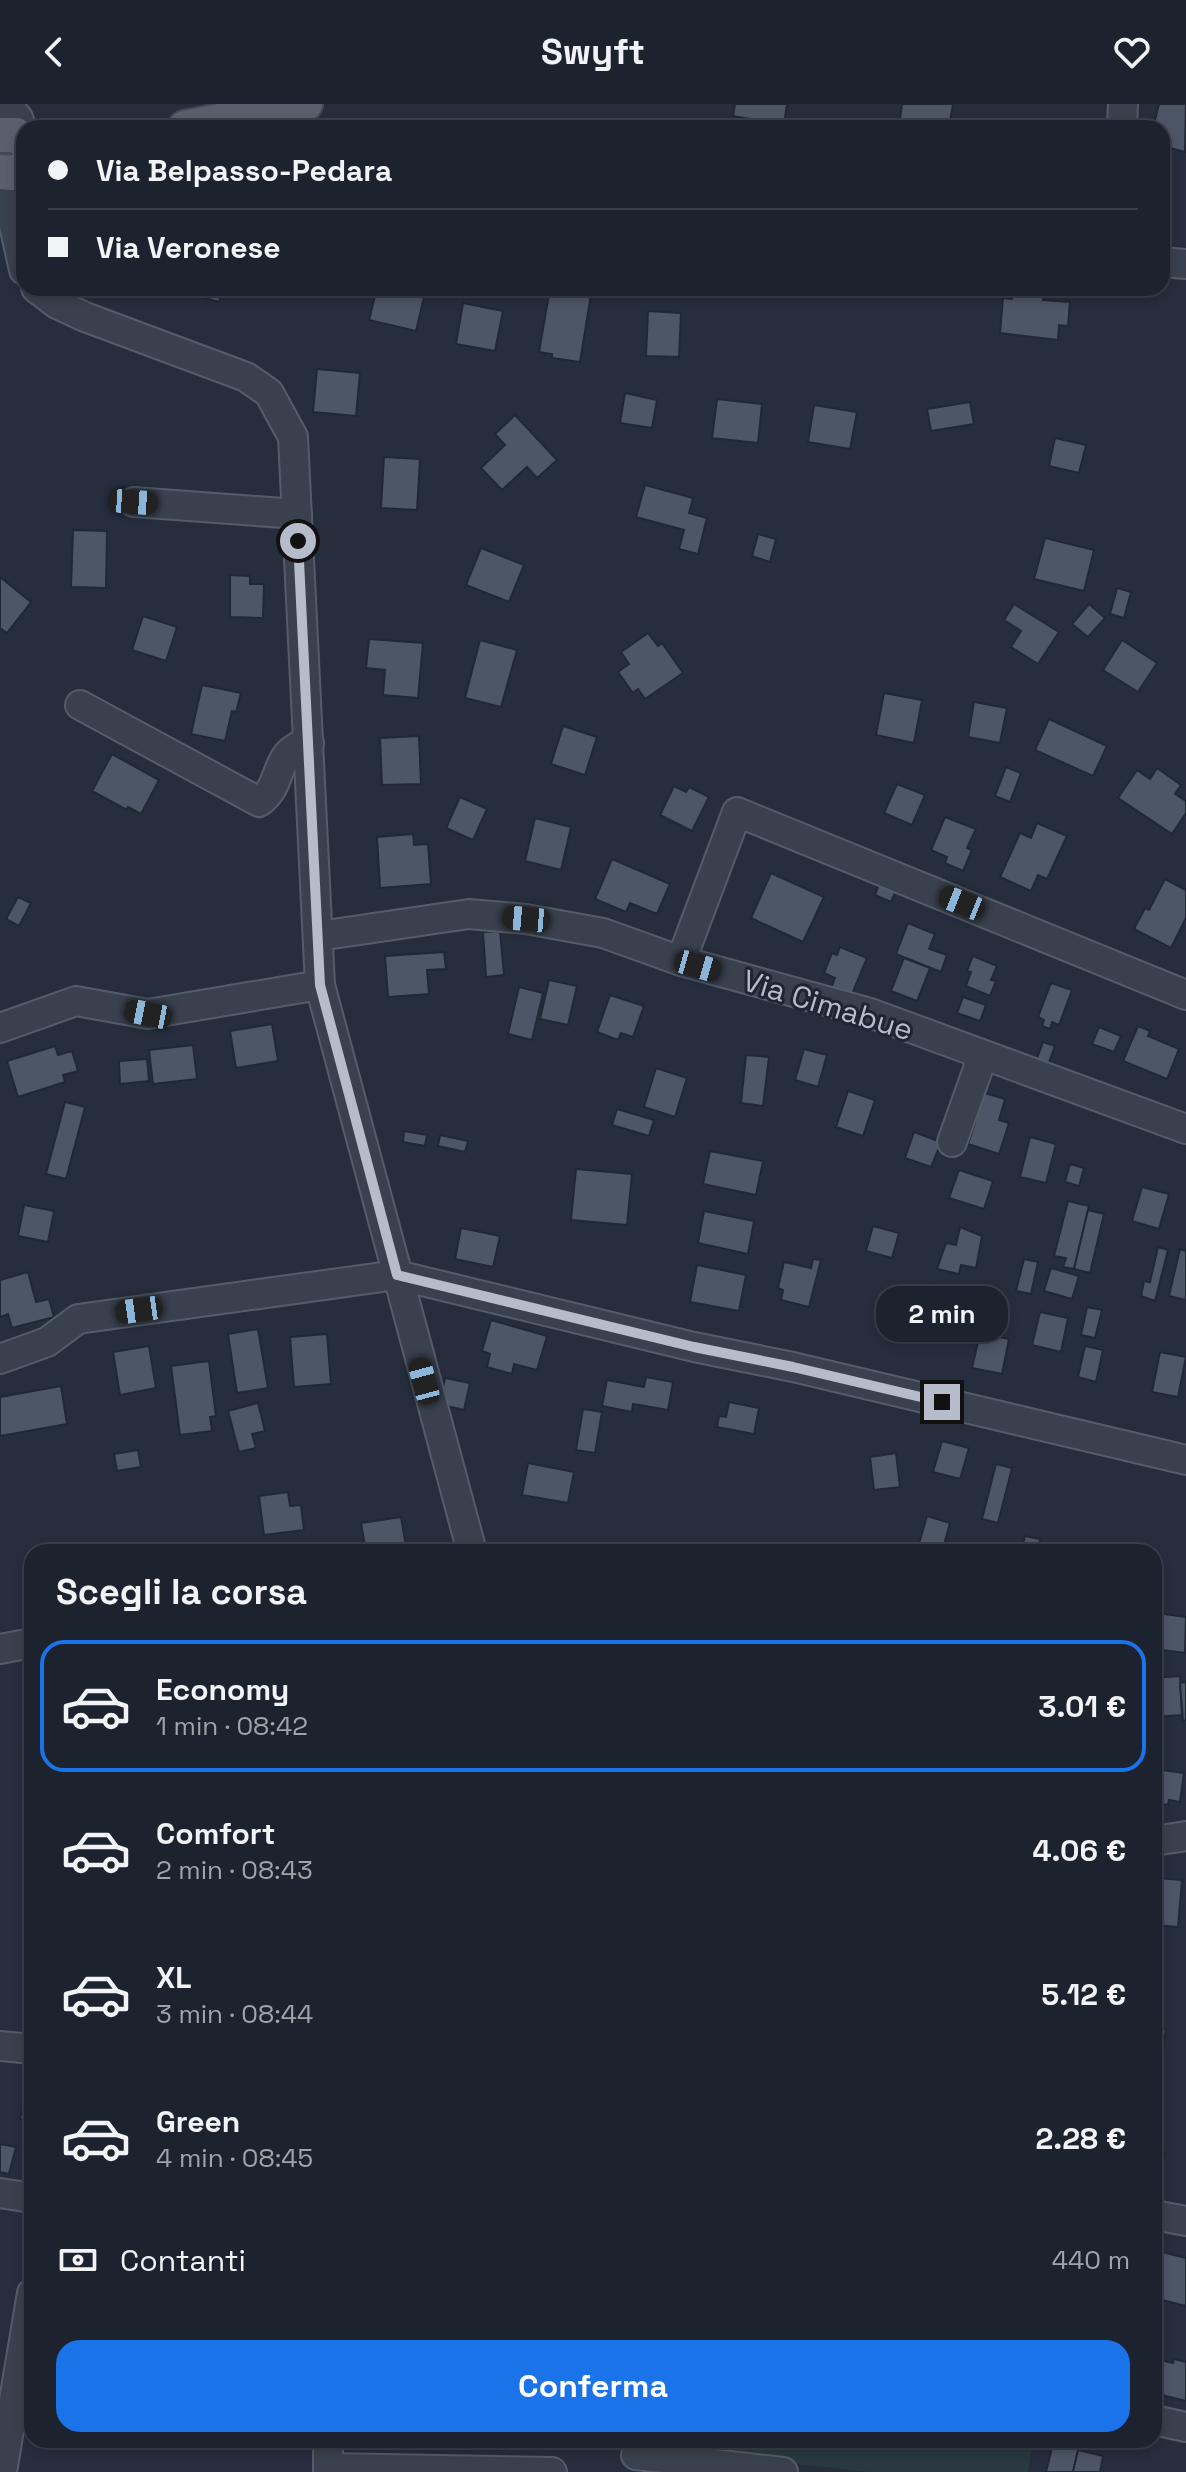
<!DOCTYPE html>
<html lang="it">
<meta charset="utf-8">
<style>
:root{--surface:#1c222e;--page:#292f3a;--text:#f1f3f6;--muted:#a0a4aa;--line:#3a3f4a;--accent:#1a73e8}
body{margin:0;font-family:"Space Grotesk",sans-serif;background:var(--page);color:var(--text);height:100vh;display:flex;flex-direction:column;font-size:30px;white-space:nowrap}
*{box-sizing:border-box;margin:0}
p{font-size:26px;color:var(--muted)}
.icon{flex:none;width:44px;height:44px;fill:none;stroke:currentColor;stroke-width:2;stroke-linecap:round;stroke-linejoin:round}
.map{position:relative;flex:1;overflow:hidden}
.details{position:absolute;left:24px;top:1440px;width:1138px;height:904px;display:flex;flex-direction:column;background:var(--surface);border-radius:24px;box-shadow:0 4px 12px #0003,0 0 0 2px var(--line)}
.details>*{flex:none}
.top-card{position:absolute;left:16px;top:16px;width:1154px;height:176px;border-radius:24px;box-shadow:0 4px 12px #0003,0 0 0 2px var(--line);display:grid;align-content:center;height:176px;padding:0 32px;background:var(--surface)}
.end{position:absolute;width:36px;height:36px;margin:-18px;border:10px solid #b6bcc9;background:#111;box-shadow:0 0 0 4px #111}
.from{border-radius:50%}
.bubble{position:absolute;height:56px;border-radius:24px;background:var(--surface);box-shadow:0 4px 12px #0003,0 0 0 2px var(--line);font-size:26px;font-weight:600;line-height:56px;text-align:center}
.car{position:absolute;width:24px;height:48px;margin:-24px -12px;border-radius:10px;box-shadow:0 0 6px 2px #0007;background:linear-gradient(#222 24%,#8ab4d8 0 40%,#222 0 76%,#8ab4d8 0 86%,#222 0)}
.top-card b{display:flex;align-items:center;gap:28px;height:76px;font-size:30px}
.top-card b+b{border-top:2px solid var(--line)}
.top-card i{width:20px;height:20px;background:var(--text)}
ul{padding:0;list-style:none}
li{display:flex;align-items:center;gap:24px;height:132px;margin:0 16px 12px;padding:0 16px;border:4px solid transparent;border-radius:24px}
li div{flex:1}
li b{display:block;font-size:30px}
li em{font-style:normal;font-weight:600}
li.on{border-color:var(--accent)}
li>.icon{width:72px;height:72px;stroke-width:1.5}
h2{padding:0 32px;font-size:36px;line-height:96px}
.pay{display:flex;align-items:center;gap:20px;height:88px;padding:0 32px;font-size:30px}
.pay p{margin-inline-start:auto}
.button{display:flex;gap:16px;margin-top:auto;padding:16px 32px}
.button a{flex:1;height:92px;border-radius:24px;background:var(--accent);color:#fff;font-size:32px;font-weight:600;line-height:92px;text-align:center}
header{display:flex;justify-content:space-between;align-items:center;height:104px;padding:0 32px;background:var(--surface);font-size:36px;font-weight:600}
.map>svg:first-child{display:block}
.green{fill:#283a3f}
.building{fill:#4d5667;stroke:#212835;stroke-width:2}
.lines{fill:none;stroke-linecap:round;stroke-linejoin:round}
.minor-casing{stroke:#555c69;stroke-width:32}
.major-casing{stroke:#434a57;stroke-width:38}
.minor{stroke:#3a414e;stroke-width:28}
.major{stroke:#58606e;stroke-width:34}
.route{stroke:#b6bcc9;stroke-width:10}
.labels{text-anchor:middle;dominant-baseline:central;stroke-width:6;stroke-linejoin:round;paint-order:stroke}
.street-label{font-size:30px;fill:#b6bcc9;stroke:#1f2633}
</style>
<header><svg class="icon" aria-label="back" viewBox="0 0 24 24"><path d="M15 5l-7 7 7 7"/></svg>Swyft<svg class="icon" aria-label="heart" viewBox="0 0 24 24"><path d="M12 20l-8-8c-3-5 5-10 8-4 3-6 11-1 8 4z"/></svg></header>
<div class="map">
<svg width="1186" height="2368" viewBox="0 0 1186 2368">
<rect width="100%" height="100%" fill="#262e3e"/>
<path class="green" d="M644,2336H1033L1028,2368H870L663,2345L649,2341Z"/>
<g class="building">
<path d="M735,0H787L784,21L733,12Z"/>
<path d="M902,0H953L949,24H899Z"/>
<path d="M1159,0H1186L1185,48L1162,42V24H1153Z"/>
<path d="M185,184H223L219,198L184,188Z"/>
<path d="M377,184H414L412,190L424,193L416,227L369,216Z"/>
<path d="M550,184H592L580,258L552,254V250L539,248Z"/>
<path d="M1013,184L1044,187L1043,196L1070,198L1068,222L1059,221L1058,236L1000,229L1003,194L1012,195Z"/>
<path d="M463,199L503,207L495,247L456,240Z"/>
<path d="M648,207L681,209L679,253L646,252Z"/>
<path d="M317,265L360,269L356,312L313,308Z"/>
<path d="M625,289L657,296L652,324L620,319Z"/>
<path d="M717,295L762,300L758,339L712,334Z"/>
<path d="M970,298L974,320L931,327L927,305Z"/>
<path d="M814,301L857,308L850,345L808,338Z"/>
<path d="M515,311L557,356L537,374L527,363L502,386L481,364L505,341L495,330Z"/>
<path d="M1055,334L1086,341L1079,369L1049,362Z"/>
<path d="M384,353L420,355L417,406L381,404Z"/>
<path d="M645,381L693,394L689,409L707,414L698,450L679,445L684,426L636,413Z"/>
<path d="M73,426L107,427L106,484L71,483Z"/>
<path d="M758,430L776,435L770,458L752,452Z"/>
<path d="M1045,434L1094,446L1084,487L1034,475Z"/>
<path d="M481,444L524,461L509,498L466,481Z"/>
<path d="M230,471L250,472V480H264L263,514L230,513Z"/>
<path d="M0,473L31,498L7,529L0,524Z"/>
<path d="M1117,484L1131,488L1124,514L1110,510Z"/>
<path d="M1014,500L1059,528L1038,560L1011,543L1021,527L1004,516Z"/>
<path d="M1089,500L1105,514L1088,533L1072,520Z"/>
<path d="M143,512L177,523L166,557L132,546Z"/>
<path d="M648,529L658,542L662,539L683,569L645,595L638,585L633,589L618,568L629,560L621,548Z"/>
<path d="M369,535L423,539L418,594L383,591L385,566L366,564Z"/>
<path d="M480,536L517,546L501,603L465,594Z"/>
<path d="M1122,536L1157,559L1138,588L1103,566Z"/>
<path d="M202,581L241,589L236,608L232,607L225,637L191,630Z"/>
<path d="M884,589L922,596L914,639L876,631Z"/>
<path d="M974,598L1007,604L1000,639L968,633Z"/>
<path d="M1049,615L1107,642L1093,672L1035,646Z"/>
<path d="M563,622L597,633L585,671L551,660Z"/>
<path d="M419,632L421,680L382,681L380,634Z"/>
<path d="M112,650L159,676L141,710L128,703L127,706L92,687Z"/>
<path d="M1006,663L1021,669L1010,698L995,692Z"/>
<path d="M1157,664L1181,681L1175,690L1186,697V709L1172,730L1118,694L1137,666L1150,675Z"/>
<path d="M897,680L925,691L912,721L884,709Z"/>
<path d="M674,682L686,688L689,683L709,693L692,727L660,711Z"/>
<path d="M460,693L487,705L473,736L446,724Z"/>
<path d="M945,713L976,725L967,744L972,746L963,767L945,759L947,753L931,746Z"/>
<path d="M535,714L571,723L561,766L525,757Z"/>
<path d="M1037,719L1067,732L1047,775L1038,771L1031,787L1000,773L1020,729L1031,734Z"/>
<path d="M413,730L414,741L428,740L431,780L380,784L377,733Z"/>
<path d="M612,755L670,780L657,810L630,799L626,808L595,795Z"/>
<path d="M771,769L824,793L803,838L751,814Z"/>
<path d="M1165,775L1186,786V814L1171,844L1134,825L1145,804L1149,806Z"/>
<path d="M879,780L896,787L891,798L875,791Z"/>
<path d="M18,793L31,799L19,822L6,815Z"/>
<path d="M908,819L935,830L929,845L947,851L941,868L896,850Z"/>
<path d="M500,827L504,871L486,873L483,828Z"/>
<path d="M840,843L867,854L850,895L830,887L835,874L824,869L832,849L837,851Z"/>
<path d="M444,848L446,865L427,866L429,890L388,893L385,852Z"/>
<path d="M973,852L997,862L991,876L996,877L990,892L966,882L971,868L967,867Z"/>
<path d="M904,854L930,864L917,897L891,887Z"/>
<path d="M549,876L577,882L568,921L540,915Z"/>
<path d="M1051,879L1072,886L1059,921L1052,918L1050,925L1042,922L1044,916L1038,913Z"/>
<path d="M519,883L543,889L532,936L508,930Z"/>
<path d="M610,891L644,902L633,933L621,929L618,936L597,928Z"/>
<path d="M963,893L986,901L980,917L957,909Z"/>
<path d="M272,920L278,957L236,964L230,927Z"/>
<path d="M1138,922L1150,927L1148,932L1179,945L1167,975L1123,957Z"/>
<path d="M1099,923L1121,932L1114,948L1092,940Z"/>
<path d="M1043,938L1055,942L1048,961L1036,957Z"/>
<path d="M193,941L197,975L153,980L149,946Z"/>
<path d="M55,942L58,951L72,947L78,967L63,971L65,978L18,993L7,957Z"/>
<path d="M804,945L827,951L818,983L795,976Z"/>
<path d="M746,951L769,953L763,1002L741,999Z"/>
<path d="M147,955L149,977L120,980L119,957Z"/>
<path d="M656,964L687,974L675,1013L644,1003Z"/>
<path d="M848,987L875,996L863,1032L836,1023Z"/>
<path d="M978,987L1005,995L999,1016L1009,1019L999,1050L968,1040L975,1019L968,1017Z"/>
<path d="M65,998L85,1003L66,1075L46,1070Z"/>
<path d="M617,1005L654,1016L649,1032L612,1021Z"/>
<path d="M404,1027L427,1031L425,1042L403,1038Z"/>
<path d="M914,1028L941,1038L931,1063L905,1054Z"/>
<path d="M440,1031L468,1037L465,1048L438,1042Z"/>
<path d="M1030,1033L1056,1040L1046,1079L1020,1073Z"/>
<path d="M710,1047L763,1057L756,1091L703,1080Z"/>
<path d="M1070,1060L1084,1064L1079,1082L1065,1078Z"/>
<path d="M576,1065L632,1070L627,1121L571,1116Z"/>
<path d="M959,1066L993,1077L984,1105L949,1094Z"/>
<path d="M1142,1083L1169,1090L1159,1125L1132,1117Z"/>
<path d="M1068,1097L1089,1102L1074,1165L1063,1163L1066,1154L1054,1152Z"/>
<path d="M24,1101L54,1107L48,1138L18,1132Z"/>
<path d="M1088,1106L1104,1110L1090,1169L1074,1165Z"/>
<path d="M704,1107L754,1117L748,1150L698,1139Z"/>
<path d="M873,1122L899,1129L892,1154L866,1147Z"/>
<path d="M960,1123L982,1132L976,1164L961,1161L959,1170L937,1165L946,1139L956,1141Z"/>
<path d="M461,1124L500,1132L493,1163L455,1155Z"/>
<path d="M1158,1143L1168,1146L1155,1197L1141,1192L1144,1177L1150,1178Z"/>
<path d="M1180,1145L1186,1147V1196L1169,1192Z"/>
<path d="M813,1155L821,1156L809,1203L781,1196L783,1186L778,1184L784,1158L811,1164Z"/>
<path d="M1024,1155L1038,1158L1031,1190L1016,1187Z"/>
<path d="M697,1161L746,1171L739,1207L690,1198Z"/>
<path d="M1051,1164L1079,1172L1072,1195L1044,1187Z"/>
<path d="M28,1168L36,1198L49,1195L54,1213L12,1224L8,1210L0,1213V1176Z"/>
<path d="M934,1180L960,1185L951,1226L925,1220Z"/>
<path d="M988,1191L1002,1194L999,1206L1004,1207L1002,1217L984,1213Z"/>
<path d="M1087,1203L1102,1206L1095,1234L1081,1231Z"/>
<path d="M1040,1208L1068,1214L1061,1248L1032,1241Z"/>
<path d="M491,1216L547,1232L537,1266L514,1260L512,1270L487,1263L490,1250L482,1247Z"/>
<path d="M258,1225L268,1284L237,1289L228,1230Z"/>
<path d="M980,1229L1009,1235L1002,1270L972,1264Z"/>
<path d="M327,1230L331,1280L294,1283L290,1233Z"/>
<path d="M149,1242L156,1284L120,1291L113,1248Z"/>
<path d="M1085,1242L1103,1246L1096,1278L1078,1273Z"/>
<path d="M1160,1248L1186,1253L1178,1293L1152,1288Z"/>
<path d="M209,1257L216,1312L210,1313L212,1327L180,1331L171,1262Z"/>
<path d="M646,1273L673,1278L668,1306L633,1300L632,1308L602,1302L607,1276L644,1283Z"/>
<path d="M445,1274L470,1279L464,1306L439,1300Z"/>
<path d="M61,1282L67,1320L0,1332V1293Z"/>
<path d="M729,1298L759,1304L754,1330L717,1323L719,1312L726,1313Z"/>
<path d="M258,1299L265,1327L252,1330L256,1344L239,1348L228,1307Z"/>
<path d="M583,1305L602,1308L595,1349L576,1346Z"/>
<path d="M942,1337L969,1344L960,1375L933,1368Z"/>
<path d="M138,1346L141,1363L117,1367L114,1350Z"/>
<path d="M896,1349L900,1383L874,1386L870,1353Z"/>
<path d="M528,1359L574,1368L568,1399L522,1391Z"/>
<path d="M996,1360L1012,1364L998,1419L982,1415Z"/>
<path d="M288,1388L290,1402L301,1401L304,1426L264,1431L259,1392Z"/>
<path d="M927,1412L950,1419L942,1448L918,1443Z"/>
<path d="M401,1413L407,1448H366L361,1419Z"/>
<path d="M1025,1432L1040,1435L1038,1448H1021Z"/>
<path d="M692,1439L726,1445L725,1448H690Z"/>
<path d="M1157,1509L1186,1513L1185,1549L1154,1545Z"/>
<path d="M1180,1572L1182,1611L1154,1613V1574Z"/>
<path d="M1186,1578V1616L1183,1617L1180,1579Z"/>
<path d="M1154,1665L1184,1669L1180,1698L1169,1696L1168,1701L1154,1699Z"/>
<path d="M1157,1774L1182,1776L1178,1823L1154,1821Z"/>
<path d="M1154,1923L1166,1925L1159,1971L1154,1970Z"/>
<path d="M27,1984L32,1985V2017L20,2015Z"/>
<path d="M0,2040L16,2043L9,2070L0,2068Z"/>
<path d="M1154,2046L1165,2048L1157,2080L1154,2079Z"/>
<path d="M1154,2146L1186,2154V2202L1154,2194Z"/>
<path d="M1174,2255L1186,2258V2297L1154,2289L1160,2256L1173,2259Z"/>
<path d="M1054,2336L1079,2342L1073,2368H1046Z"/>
<path d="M1078,2346L1103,2352L1100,2368H1073Z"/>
</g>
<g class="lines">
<defs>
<g id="minor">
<path d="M6,0L18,14L24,31"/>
<path d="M1122,24L1123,0"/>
<path d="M12,69L8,94L24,166"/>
<path d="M1162,158L1186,160"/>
<path d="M36,184L57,200L85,213L246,273L269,289L293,333L320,881L472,1448"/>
<path d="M134,398L297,410"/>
<path d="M80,601L259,698C285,681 272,646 309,639"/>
<path d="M319,832L469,810L526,815L603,829L681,857L870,909L1186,1025"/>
<path d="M681,857L737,708L1186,891"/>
<path d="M0,924L76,897L148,910L320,881"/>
<path d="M952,1038L983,951"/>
<path d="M0,1255L47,1238L78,1215L397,1171L694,1243L793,1263L1186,1356"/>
<path d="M0,1545L32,1539"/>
<path d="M1154,1737L1186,1732"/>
<path d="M0,1942L32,1945"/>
<path d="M0,2089L32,2094"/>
<path d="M1154,2111L1186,2117"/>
<path d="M1154,2316L1186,2323"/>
<path d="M636,2351L783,2368"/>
<path d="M328,2364L552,2368"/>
<path d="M2,2368L32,2189"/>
<path d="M328,2368V2336"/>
</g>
<g id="major">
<path d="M185,24L305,0"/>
<path d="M0,31H16L24,37"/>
<path d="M0,68L12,69L24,65"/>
</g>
</defs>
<use href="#minor" class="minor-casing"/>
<use href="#major" class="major-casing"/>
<use href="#minor" class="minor"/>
<use href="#major" class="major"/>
</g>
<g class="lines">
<path class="route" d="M298,437L320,881L397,1171L694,1243L793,1263L942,1298"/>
</g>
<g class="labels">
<g class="street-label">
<text transform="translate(828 901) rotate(17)">Via Cimabue</text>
</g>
</g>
</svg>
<i class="end from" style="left:298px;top:437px"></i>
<i class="end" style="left:942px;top:1298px"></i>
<div class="bubble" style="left:876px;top:1182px;width:132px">2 min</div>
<i class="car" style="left:134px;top:398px;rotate:94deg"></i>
<i class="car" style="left:962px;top:799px;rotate:292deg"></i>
<i class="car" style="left:526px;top:815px;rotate:275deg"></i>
<i class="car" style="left:698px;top:862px;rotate:106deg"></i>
<i class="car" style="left:148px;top:910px;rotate:281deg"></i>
<i class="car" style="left:139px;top:1206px;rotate:262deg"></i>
<i class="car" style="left:424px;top:1277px;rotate:345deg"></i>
<div class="top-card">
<b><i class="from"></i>Via Belpasso-Pedara</b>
<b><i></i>Via Veronese</b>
</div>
<section class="details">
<h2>Scegli la corsa</h2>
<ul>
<li class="on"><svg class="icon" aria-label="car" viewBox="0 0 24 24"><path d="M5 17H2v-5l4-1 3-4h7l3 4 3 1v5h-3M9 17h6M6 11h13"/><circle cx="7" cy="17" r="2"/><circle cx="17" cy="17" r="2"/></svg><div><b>Economy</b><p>1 min · 08:42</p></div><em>3.01 €</em></li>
<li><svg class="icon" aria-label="car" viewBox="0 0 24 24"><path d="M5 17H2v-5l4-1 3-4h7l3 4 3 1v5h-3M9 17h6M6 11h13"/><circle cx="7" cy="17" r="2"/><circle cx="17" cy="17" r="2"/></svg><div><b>Comfort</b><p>2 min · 08:43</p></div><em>4.06 €</em></li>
<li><svg class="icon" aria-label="car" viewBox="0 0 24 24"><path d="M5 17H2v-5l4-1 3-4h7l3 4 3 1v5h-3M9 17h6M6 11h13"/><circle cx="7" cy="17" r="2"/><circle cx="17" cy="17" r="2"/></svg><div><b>XL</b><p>3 min · 08:44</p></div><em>5.12 €</em></li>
<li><svg class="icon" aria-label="car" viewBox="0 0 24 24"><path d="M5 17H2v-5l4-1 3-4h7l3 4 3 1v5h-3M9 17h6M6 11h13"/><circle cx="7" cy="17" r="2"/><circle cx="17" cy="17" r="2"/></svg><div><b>Green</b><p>4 min · 08:45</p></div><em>2.28 €</em></li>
</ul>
<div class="pay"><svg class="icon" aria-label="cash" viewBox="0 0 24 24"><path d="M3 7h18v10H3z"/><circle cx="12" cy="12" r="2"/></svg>Contanti<p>440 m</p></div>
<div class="button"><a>Conferma</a></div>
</section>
</div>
